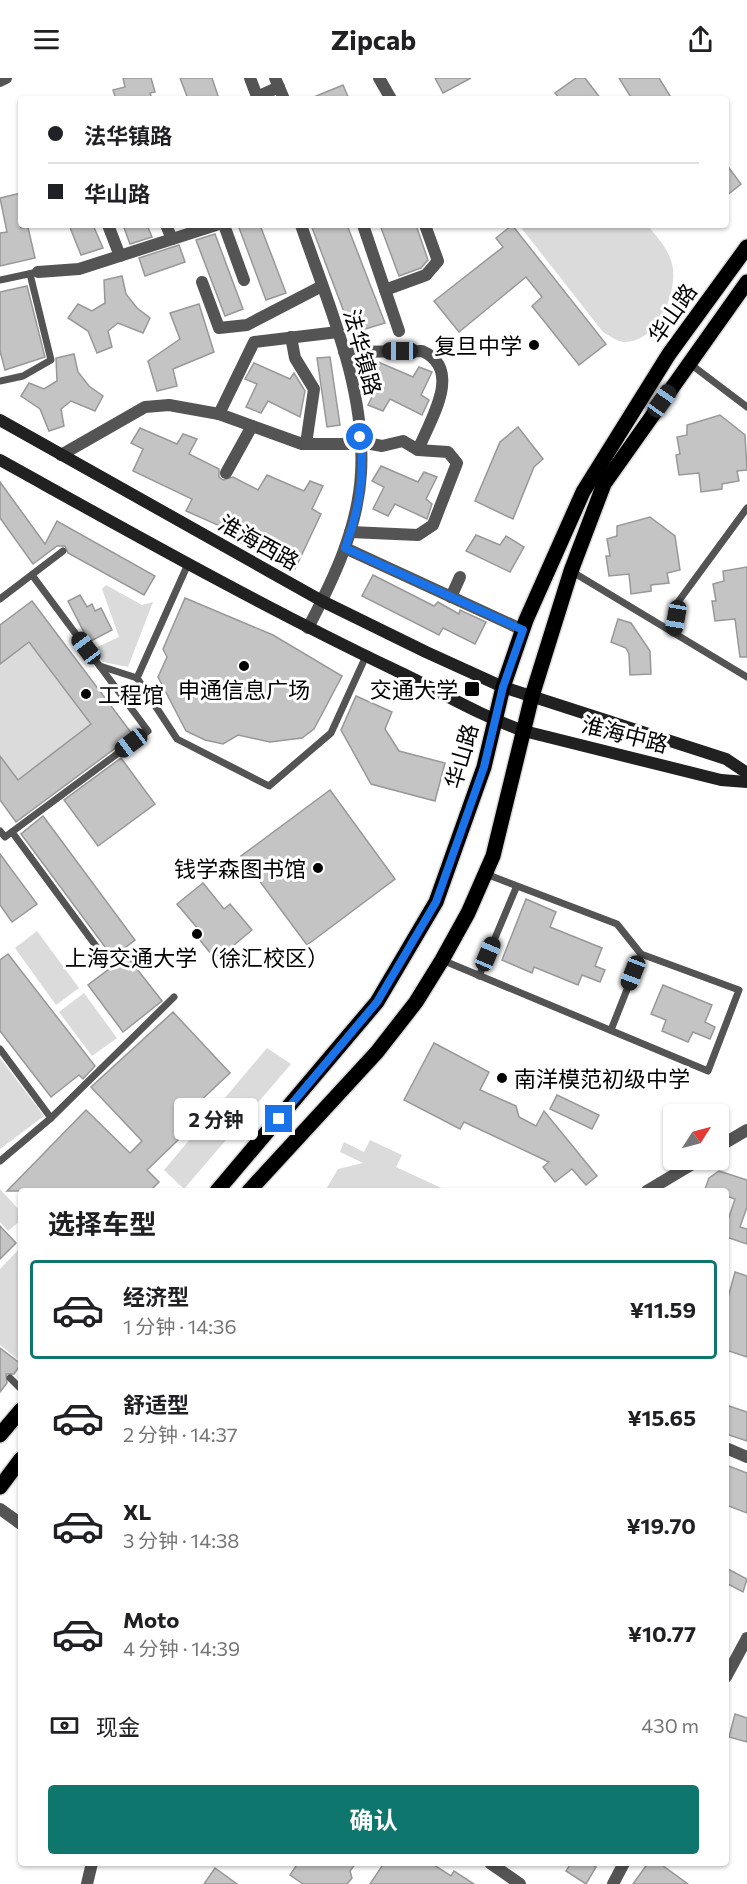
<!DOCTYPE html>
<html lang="zh">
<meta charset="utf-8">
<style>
:root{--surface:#fff;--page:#f6f6f6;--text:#202124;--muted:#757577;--line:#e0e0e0;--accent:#0f766e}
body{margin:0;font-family:Commissioner,"Noto Sans SC",sans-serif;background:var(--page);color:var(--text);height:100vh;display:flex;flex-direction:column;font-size:22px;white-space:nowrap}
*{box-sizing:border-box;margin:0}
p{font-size:20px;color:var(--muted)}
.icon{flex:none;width:33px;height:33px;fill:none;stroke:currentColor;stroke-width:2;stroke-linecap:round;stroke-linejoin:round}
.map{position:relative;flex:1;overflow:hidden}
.details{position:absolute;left:18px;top:1110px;width:711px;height:678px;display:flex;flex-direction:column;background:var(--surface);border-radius:6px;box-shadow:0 2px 4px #0004}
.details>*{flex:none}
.guide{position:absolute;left:18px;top:18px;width:711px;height:132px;border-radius:6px;box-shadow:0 2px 4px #0004;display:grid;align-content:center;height:132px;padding:0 30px;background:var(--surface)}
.needle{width:39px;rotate:54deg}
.fabs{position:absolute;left:663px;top:1026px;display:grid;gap:12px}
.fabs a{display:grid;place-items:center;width:66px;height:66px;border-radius:6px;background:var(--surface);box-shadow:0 2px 4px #0004;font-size:30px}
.end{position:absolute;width:27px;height:27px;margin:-14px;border:8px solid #1a73e8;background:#fff;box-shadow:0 0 0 3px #fff}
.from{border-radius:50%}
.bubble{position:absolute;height:42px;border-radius:6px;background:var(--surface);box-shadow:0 2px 4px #0004;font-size:20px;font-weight:700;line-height:42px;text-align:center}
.car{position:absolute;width:18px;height:36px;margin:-18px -9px;border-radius:8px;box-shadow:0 0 4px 2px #0007;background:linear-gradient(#222 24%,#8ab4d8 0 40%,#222 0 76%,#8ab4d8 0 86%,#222 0)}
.guide b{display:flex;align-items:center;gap:21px;height:57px;font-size:22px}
.guide b+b{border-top:2px solid var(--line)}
.guide i{width:15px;height:15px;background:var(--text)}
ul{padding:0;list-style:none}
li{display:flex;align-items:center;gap:18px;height:99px;margin:0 12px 9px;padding:0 18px;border:3px solid transparent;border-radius:6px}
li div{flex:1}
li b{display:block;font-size:22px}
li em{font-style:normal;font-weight:700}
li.active{border-color:var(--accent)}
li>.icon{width:54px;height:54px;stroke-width:1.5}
h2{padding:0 30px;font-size:27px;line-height:72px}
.pay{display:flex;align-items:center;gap:15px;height:66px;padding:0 30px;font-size:22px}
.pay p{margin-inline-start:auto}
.button{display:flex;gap:12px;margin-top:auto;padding:12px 30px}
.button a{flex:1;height:69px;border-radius:6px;background:var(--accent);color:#fff;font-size:24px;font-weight:700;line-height:69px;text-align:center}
header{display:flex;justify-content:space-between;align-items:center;height:78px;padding:0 30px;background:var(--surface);font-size:27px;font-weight:700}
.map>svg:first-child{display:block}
.green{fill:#dbdbdb}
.building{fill:#c4c4c4;stroke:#989898;stroke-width:1.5}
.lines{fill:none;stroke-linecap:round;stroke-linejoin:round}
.primary-casing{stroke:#dbdbdb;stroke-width:18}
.service{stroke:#545454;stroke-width:7}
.minor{stroke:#545454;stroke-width:12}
.tertiary{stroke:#545454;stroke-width:12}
.secondary{stroke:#212121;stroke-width:12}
.primary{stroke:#000;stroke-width:15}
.route{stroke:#1a73e8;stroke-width:8}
.poi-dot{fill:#000;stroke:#fff;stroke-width:2}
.labels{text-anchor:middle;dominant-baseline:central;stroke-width:6;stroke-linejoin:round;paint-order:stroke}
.street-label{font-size:22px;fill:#000;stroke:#fff}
.poi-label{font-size:22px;fill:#000;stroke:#fff;text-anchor:end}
</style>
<header><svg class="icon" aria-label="menu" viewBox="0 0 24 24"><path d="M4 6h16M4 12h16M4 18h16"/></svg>Zipcab<svg class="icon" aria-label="share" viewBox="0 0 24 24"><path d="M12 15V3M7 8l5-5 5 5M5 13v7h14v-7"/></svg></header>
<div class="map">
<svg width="747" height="1806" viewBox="0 0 747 1806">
<rect width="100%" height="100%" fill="#fff"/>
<g class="green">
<path d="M519,147H647C657,159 668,170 672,186C679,213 657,265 624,264C616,263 610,258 603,254Z"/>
<path d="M106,507L142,527L153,524L128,589L103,584L93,571L119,559L102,511Z"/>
<path d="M29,564L91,646L18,702L0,678V586Z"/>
<path d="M37,853L79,910L56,927L15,870Z"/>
<path d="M84,915L117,960L92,978L59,934Z"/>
<path d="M267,970L291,986L184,1111L164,1092Z"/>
<path d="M0,980L44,1038L0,1071Z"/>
<path d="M370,1062L402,1077L396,1089L448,1113H325L338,1091L363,1085L340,1074L344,1064L364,1074Z"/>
<path d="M0,1111L21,1134V1142L8,1153L0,1144Z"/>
<path d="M21,1169V1284L0,1267V1191Z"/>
</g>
<g class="building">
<path d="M123,0H151L155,14L150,15L152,21H116L113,12L125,9Z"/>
<path d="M180,0H212L219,21H188Z"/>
<path d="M435,0H471L443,15Z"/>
<path d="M576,0H585L601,21H560L555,15Z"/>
<path d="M619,0H659L672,21H632Z"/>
<path d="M343,7L349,21H309Z"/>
<path d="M726,86L741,106L726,118Z"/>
<path d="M21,115V150L28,149L35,180L0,188V155L7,154L0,120Z"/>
<path d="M69,147H93L103,170L81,177Z"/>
<path d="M123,147H147L152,159L130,166Z"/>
<path d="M238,147H260L286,215L266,222Z"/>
<path d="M311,147H347L385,245L352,255Z"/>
<path d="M380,147H416L428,182L421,190L399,198Z"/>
<path d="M512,147L606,266L579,287L532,228L542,219L526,199L459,254L434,223L503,169L496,160Z"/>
<path d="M215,156L243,231L225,238L196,162Z"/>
<path d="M179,167L185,184L145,198L139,180Z"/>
<path d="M122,198L126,216L137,230L150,240L143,255L118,245L108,253L112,269L97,275L88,253L68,240L78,226L92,233L105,225L104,202Z"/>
<path d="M27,208L45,279L5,292L0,273V214Z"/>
<path d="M199,226L214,274L173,291L177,308L157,313L148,283L180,261L170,235Z"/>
<path d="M74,276L78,294L89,308L103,318L95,333L71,323L61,331L64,348L49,353L40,331L21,318L29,305L44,311L57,303L56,280Z"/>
<path d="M330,279L340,347L327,349L317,280Z"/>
<path d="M376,283L413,299L419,289L432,294L421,317L429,322L422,337L390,321L383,333L368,327L379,304L366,298Z"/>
<path d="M254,285L290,301L294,295L305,313L300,339L268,323L261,335L246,329L257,306L245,301Z"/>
<path d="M720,337L745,357L747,392L737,393L739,403L722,406V411L701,414L699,395L679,397L676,377L680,376L677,359L687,357V347Z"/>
<path d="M518,349L543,381L534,389L513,441L475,423L500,364Z"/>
<path d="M140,350L177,366L183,356L197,361L189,376L219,391V399L223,402L233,399L258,412L267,397L304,413L310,403L323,408L312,431L321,436L295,491L235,462L238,456L186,433L192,421L133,393L143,371L131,365Z"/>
<path d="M381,388L418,404L424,394L437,399L426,421L432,426L427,441L395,426L388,438L373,431L384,409L372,403Z"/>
<path d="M0,404L45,466L57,443L155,498L144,517L68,475L65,468H57L33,486L0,440Z"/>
<path d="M650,439L675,458L680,492L667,495L669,505L651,507V513L631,516L629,496L609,498L606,478H610L607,461L617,458V448Z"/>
<path d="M476,457L500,467L506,458L524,469L510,494L466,473Z"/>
<path d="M747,489V579H740L735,541L715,543L712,523H716L713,506L724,503L723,493Z"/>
<path d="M373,497L434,528L438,524L459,536L460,532L486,544L475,566L443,550L439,557L362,518Z"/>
<path d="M80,517L87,529L92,526L95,533L101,530L112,552L89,564L68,523Z"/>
<path d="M185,520L273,557L342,598L314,651L302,660L270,664L238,657L223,666L205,662L186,653L158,599L167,579L163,571Z"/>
<path d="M32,523L133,657L16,744L0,722V678L18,702L91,646L29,564L0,586V547Z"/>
<path d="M618,541L631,545L650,573L651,596L630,597L629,576L626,570L611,564Z"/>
<path d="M356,618L392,634L385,651L399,673L445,685L435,723L371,706L341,652Z"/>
<path d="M121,680L155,726L98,768L64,722Z"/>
<path d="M330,712L395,801L307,867L241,778Z"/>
<path d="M43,738L135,862L122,872L162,923L123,954L88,907L117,885L21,756Z"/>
<path d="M0,776L37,826L12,844L0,827Z"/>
<path d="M203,805L224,831L230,826L252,852L216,882L195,856L199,852L177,826Z"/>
<path d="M526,821L556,834L550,849L602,870L595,888L605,892L600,904L582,897L578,907L534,889L532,895L502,882Z"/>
<path d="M8,876L95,988L83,1001L79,997L51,1019L0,953V882Z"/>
<path d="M663,907L712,927L705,944L715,949L710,961L693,954L688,964L662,953L666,942L651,936Z"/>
<path d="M173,934L230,995L195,1028L204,1037L147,1092L159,1104L150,1113H7L86,1032L130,1075L142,1063L91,1009Z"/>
<path d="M434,965L489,994L480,1012L516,1028L519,1039L536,1048L544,1033L597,1098L586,1107L572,1091L555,1104L543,1089L549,1084L464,1044L460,1051L404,1022Z"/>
<path d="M557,1017L599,1037L592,1051L550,1031Z"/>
<path d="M719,1093L747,1102V1129L740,1149L747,1151V1166L726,1159V1148L735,1121L726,1118V1113L705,1111L709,1100Z"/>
<path d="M0,1148L16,1165L0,1181Z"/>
<path d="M735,1194L747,1198V1279L726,1272V1227Z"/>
<path d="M0,1270L21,1286L14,1296H6L7,1305L0,1314Z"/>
<path d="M726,1327L747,1334V1363L726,1356Z"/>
<path d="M726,1387L747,1395V1435L726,1427Z"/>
<path d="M726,1490L747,1501L743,1514L726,1505Z"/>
<path d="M735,1636L747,1640V1664L729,1659Z"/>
<path d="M298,1785H356L350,1793L352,1800L347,1806H303L290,1797Z"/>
<path d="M384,1785H431L451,1798L454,1793L474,1806H370Z"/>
<path d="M571,1785H590L596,1789L586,1806L566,1793Z"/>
<path d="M648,1785H659L688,1806H633Z"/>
<path d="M215,1790L237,1806H204Z"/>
</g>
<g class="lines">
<defs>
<g id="primary">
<path d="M217,1113L377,924L436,824L484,689L503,609L526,542L583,414L669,276L747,169"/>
<path d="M249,1113L377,974L416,924L442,882L468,835L493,778L532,618L571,493L604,406L747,204"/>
<path d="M0,1357L21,1332"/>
<path d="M0,1409L21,1381"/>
</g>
</defs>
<use href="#primary" class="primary-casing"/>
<g class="service">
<path d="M0,202L33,195"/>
<path d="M689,285L747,329"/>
<path d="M0,303L23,298L51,282L30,196"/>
<path d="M188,486L137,600L177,661L269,708L331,655L366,578"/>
<path d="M571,493L747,599"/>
<path d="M0,521L63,473"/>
<path d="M673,555L678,524L747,430"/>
<path d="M100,588L137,600"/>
<path d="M0,753L5,759L148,653L32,497"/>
<path d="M12,754L107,883"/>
<path d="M442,882L708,993L739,912L641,876L617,846L486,796"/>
<path d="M479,898L516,810"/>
<path d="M611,952L641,876"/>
<path d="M0,971L51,1040L0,1083"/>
<path d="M51,1040L174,919"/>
<path d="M10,1300L21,1311"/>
</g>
<g class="minor">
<path d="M275,0L284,21"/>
<path d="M379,0L391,21"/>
<path d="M0,3L6,0"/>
<path d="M257,19L279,9"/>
<path d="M108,147L120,178"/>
<path d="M166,147L172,161"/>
<path d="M224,147L244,202"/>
<path d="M363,147L399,253"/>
<path d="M38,194L79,191L216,147"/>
<path d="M202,204L219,250L247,247L322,208"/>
<path d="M385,212L426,197L438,183L425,147"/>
<path d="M338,254L254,264L219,336L302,366H361"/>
<path d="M291,259L295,280L314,311L306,366"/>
<path d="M344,274L422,273C464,291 430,342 418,372"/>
<path d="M61,377L145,329L169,327L219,336"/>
<path d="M226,395L252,348"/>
<path d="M350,454L418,457L433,447L457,385L448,374L418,372L403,363L382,368L361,364"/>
<path d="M345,470L523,552"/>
<path d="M451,519L460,499"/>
<path d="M718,1069L747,1052"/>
<path d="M647,1113L699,1082"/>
<path d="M726,1370L747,1379"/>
<path d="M726,1599L747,1560"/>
<path d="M87,1806L92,1785"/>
<path d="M613,1806L624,1785"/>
</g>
<g class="tertiary">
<path d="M250,0L258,21"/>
<path d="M301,147C328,226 366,310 361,395C358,451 333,502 308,550"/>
<path d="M0,1431L21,1446"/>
<path d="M490,1785L520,1806"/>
</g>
<g class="secondary">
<path d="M0,342L322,523L426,574L503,609L726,681L747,695"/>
<path d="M0,382C130,454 259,527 393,591C436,611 478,637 524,653L721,702L747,704"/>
</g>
<use href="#primary" class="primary"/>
</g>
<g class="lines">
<path class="route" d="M279,1041L377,924L436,824L484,689L503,609L523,552L345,470C358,436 366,395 360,359"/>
</g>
<g class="poi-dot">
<circle cx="534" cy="267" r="6"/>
<circle cx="244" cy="588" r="6"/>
<rect x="464" y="603" width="16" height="16" rx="3"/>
<circle cx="86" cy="616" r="6"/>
<circle cx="318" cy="790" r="6"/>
<circle cx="197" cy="856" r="6"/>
<circle cx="502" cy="1000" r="6"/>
</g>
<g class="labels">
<g class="street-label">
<text transform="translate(672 235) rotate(-55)">华山路</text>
<text transform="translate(363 274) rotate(75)">法华镇路</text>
<text transform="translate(259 464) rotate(29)">淮海西路</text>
<text transform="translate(625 656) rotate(14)">淮海中路</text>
<text transform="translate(461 678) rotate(-74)">华山路</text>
</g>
<g class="poi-label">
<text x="522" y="267">复旦中学</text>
<text x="244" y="611" text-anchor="middle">申通信息广场</text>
<text x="458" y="611">交通大学</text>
<text x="98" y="616" text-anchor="start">工程馆</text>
<text x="306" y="790">钱学森图书馆</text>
<text x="197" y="879" text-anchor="middle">上海交通大学（徐汇校区）</text>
<text x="514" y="1000" text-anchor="start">南洋模范初级中学</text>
</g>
</g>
</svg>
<div class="fabs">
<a><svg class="needle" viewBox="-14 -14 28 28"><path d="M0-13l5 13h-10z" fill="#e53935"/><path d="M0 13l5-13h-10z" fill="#757577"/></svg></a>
</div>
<i class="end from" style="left:360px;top:359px"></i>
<i class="end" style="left:279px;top:1041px"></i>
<div class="bubble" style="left:174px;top:1020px;width:84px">2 分钟</div>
<i class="car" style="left:400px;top:273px;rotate:270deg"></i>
<i class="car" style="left:662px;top:323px;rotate:35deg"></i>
<i class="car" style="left:676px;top:540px;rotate:190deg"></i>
<i class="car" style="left:86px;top:570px;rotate:323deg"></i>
<i class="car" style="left:131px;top:665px;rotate:233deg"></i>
<i class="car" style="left:488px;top:876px;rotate:23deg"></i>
<i class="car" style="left:633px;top:895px;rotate:201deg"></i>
<div class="guide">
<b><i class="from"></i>法华镇路</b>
<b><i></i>华山路</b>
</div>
<section class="details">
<h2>选择车型</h2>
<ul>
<li class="active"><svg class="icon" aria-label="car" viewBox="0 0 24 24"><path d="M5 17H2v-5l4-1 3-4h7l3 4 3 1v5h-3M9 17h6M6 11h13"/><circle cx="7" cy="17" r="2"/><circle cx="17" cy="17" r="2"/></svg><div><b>经济型</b><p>1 分钟 · 14:36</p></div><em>¥11.59</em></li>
<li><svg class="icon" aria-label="car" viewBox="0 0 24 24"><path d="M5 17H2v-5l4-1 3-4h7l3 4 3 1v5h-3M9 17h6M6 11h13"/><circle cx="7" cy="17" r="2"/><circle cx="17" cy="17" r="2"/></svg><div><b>舒适型</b><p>2 分钟 · 14:37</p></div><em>¥15.65</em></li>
<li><svg class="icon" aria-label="car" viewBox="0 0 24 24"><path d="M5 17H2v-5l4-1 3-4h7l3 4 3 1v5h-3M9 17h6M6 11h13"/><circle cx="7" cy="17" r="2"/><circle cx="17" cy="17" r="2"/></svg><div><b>XL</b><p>3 分钟 · 14:38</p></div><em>¥19.70</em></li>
<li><svg class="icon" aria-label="car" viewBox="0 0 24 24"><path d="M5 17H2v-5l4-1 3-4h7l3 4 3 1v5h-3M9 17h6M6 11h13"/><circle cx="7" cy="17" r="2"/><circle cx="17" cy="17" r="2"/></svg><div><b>Moto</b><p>4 分钟 · 14:39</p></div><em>¥10.77</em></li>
</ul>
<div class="pay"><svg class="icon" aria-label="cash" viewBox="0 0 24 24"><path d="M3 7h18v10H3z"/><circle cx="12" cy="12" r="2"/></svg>现金<p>430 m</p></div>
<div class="button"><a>确认</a></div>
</section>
</div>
